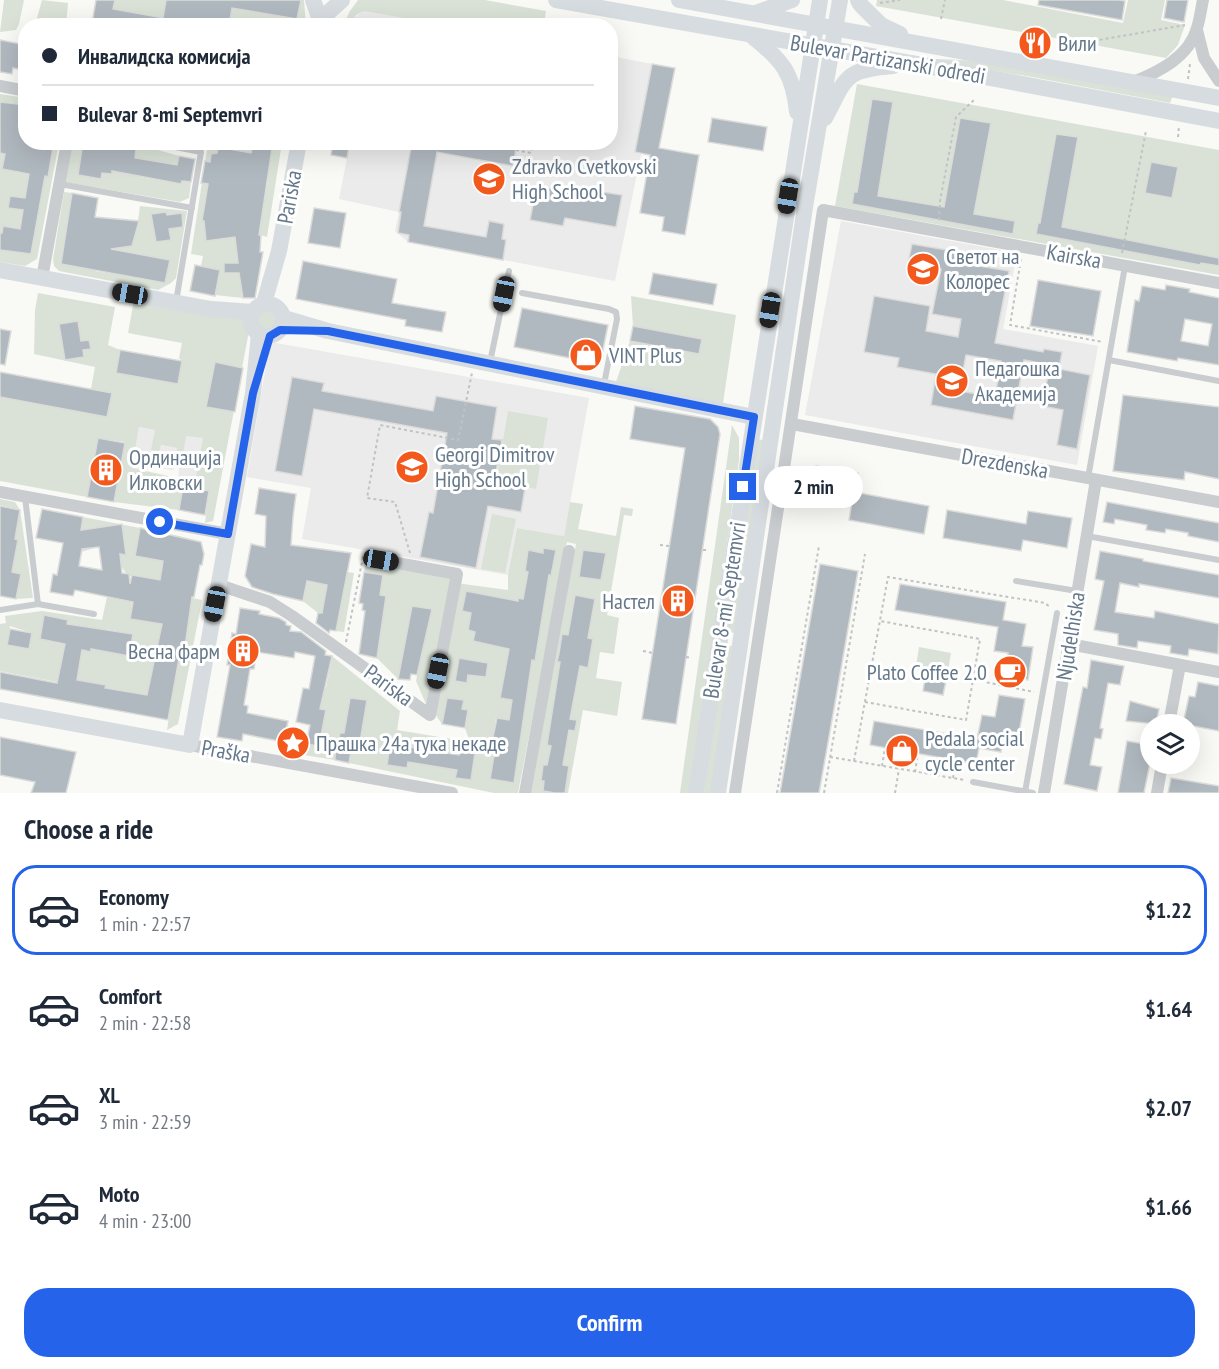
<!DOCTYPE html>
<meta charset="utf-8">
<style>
:root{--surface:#fff;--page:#f6f6f7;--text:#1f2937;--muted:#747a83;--line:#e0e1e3;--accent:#2563eb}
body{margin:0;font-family:"PT Sans Narrow",sans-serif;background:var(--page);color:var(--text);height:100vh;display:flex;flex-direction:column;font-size:22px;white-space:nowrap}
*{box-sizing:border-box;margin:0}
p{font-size:20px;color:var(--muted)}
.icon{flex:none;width:33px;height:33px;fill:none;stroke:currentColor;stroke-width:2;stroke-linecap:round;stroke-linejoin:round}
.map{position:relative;height:793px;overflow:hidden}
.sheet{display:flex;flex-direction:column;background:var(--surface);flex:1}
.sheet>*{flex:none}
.hud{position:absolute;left:18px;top:18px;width:600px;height:132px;border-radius:24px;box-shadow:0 6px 24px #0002;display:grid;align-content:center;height:132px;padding:0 24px;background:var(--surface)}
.controls{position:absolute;left:1140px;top:714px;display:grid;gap:12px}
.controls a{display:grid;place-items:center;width:60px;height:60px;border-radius:50%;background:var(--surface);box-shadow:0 6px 24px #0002;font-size:30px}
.end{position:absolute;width:27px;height:27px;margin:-14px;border:8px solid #2563eb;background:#fff;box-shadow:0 0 0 3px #fff}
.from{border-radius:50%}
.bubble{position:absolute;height:42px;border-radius:21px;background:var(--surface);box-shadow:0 6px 24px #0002;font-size:20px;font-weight:800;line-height:42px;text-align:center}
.car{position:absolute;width:18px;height:36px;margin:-18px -9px;border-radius:8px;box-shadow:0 0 4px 2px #0007;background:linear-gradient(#222 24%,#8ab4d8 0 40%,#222 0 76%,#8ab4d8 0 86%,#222 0)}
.hud b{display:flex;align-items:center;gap:21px;height:57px;font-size:22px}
.hud b+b{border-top:2px solid var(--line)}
.hud i{width:15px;height:15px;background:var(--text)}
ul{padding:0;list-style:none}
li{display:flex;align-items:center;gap:18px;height:90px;margin:0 12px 9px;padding:0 12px;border:3px solid transparent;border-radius:24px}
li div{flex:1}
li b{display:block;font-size:22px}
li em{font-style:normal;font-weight:800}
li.on{border-color:var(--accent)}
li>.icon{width:54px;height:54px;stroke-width:1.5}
h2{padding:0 24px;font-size:27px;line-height:72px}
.primary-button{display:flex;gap:12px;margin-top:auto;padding:12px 24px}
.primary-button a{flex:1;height:69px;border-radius:24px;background:var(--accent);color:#fff;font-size:24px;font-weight:800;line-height:69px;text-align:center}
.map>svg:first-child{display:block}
.built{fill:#eaebea}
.green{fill:#dae2d7;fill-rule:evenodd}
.building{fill:#b1b9c0;stroke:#dbdbd9;stroke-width:1.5;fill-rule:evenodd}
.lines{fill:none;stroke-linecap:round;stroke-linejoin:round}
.path{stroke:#c0c3c5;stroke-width:2;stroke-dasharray:3 3;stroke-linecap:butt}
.lane{stroke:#c9cdd0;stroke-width:6}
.street{stroke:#c9cdd0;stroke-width:12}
.secondary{stroke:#d6dce0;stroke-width:16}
.route{stroke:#2563eb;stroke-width:8}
.labels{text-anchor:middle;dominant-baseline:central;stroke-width:6;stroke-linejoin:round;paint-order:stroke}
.poi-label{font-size:22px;fill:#65788a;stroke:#fff;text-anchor:start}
.street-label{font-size:22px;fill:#65788a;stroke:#fff}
</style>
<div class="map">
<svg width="1219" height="793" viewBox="0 0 1219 793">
<rect width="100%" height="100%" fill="#f9f9f6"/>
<g class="built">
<path d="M364,11H366L444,25L350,26L356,16Z"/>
<path d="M611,56L652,64L635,152L641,154L615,281L408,242L395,231L399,212L339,199L350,143L610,142Z"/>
<path d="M841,221L1017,253L1003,329L1098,346L1077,465L805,415Z"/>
<path d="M270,342L589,398L564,536L517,528L508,575L302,539L311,488L247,477Z"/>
<path d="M139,427L155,430L152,449L160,445L177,448L186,435L203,438L195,483L178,480L179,468H174L173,470L156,467L157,459L150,458L147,471L132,468Z"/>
</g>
<g class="green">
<path d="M4,0H24L19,24L16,30L0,32Z"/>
<path d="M42,0L68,3L66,25H35Z"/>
<path d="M115,0H187L297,19L301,0H304L306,25H229L166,4L161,25L151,16L130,12L110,26Z"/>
<path d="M358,0H485L546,11L544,25H444L364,11L356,15L350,25H343L350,11Z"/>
<path d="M877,0H1003L1123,23L1128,0H1165L1161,20L1185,25L1178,45L1166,58L876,6Z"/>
<path d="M861,48L937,59L981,61L1173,95L1170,103L1032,77Z"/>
<path d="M857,84L1219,150V275L835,206Z"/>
<path d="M0,94L26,98L25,105L10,102L6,123L8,134L2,169L48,177L54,143H59L37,259L25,266L0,262V249L31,254L35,231L3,226L2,233H0V117L2,102H0ZM28,183L43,185L36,227L20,224L23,210L8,208L25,198Z"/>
<path d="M75,142L83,143L78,175L101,179L103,165L105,173L112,174V171L129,174L134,143L179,156L177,165L142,159L139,177L181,184L182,181L191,182L189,198L180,202L64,182L70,149H74Z"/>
<path d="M208,143H253L249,166L268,169L273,143H282L267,237L261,235L244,234L238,263L224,264V273H239L243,298L215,295L220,270L201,266L203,256L191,254ZM218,147V223L212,185L206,183L211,154L217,153ZM244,177L268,181L260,224Z"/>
<path d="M64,192L72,193L95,271L133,277L103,256L107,236L136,235L140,206L187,211L176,278L171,283L158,290L59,271L54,266L53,259ZM166,212L167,215L182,213L184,227L169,229L170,240L156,242L151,214ZM169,260L165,283L141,279L144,262Z"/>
<path d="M38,293L115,307L108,345L120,350L116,373L177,384L182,361L179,358L182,343L128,333L134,300L248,320L249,331L213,521L205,523L209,491L183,486L179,510L114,502L125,442L98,438L87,497L0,481V397L107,416L112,393L91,389L95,367L34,354L35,310ZM139,427L155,430L151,450L159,451L161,445L177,448L176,453L183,454L186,436L203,438L195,482L132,468Z"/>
<path d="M631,296L736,315L723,403L616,382L630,341L699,354L702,339L633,326Z"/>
<circle cx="268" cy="321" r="14"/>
<path d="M508,411L548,418L536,489L496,482Z"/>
<path d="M732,425L739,438V460L691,793H680Z"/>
<path d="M755,439L763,440L735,633L728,632Z"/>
<path d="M0,499L15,502L20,510L33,598L16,599L20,574L0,570L14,562L18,540L8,538L17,529L20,510L0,505Z"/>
<path d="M570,502L583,504L578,529L616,536L621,507L633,509L632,516L624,515L607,615L619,618L614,654L600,652L596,678L622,682L617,716L583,710L568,793H530L576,544L567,542L518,793H494L349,763L351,752L359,754L361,746L353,744L354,736L341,733L335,760L304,755L306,744L319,746L326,711L320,709L316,690L326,688L332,656L400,711L397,730L470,742L465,728L468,711L462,709L464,701L447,698L442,724L435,714L456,583L508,590V575L517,528L564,536ZM544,548L556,550L551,575L525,571L528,551L543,553ZM466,591L507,599L498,646L473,641L475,632L468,630L471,613L462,611ZM459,659L488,663L485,677L468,675L467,683L456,681ZM505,668L530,673L525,702L500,698ZM350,698L367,701L361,730L345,726ZM510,716L524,719L519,742L493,737L496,718L509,720ZM390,744L459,755L460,750L475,753L471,780L455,778L457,770L408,762L387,765Z"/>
<path d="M492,514L516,519L505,573L481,569Z"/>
<path d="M83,517L140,528L135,556L164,561L158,591L202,600L178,724L167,730L171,704L130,696V692L120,690L117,710L102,707L106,685L84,704L75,703L78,686L0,671V624L6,623L5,616L42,611L102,620L107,597L132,602L130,619L150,605L133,602L142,595L145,577L128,576L121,566L119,549L125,544L122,525L92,529L94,548L81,552L78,546ZM45,616L68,620L64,643L40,639ZM10,626L32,633L29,649L7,645ZM106,629L133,634L129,656L102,650ZM160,634L186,638L184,653L156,656Z"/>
<path d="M312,549H327L320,584L327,585L322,613H318L303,601Z"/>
<path d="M366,564L451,578L426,704L416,681L431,609L412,606L398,679L377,658L386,596L380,595L383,575L364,572Z"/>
<path d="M347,572L354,573L344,632L336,631Z"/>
<path d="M725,645L732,646L711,793H704Z"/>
<path d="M919,647L951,653L948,671L916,666Z"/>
</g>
<g class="building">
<path d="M96,0H115L113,9L163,18L166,0H301L297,19L232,8L229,26H106L92,23Z"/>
<path d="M1039,0H1119L1125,1L1122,20L1038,5Z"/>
<path d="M1167,0H1188L1184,22L1164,18Z"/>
<path d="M0,40L26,45V71L13,68L12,74L0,72Z"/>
<path d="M652,64L675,68L659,148L699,155L685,235L662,231L664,217L640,213L650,155L635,152Z"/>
<path d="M872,99L893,102L878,196L944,207L960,118L991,123L974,214L1015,221L1013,234L852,204L854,192H857Z"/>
<path d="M0,102L26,105V142H54L48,177L45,176L31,254L0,250V233H2L3,226L20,229L23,210L8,208L10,196L25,198L29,174L2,169L5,154L0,153Z"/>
<path d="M712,118L767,127L763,151L708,142Z"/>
<path d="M1056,134L1078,137L1062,227L1219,258V266L1201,263L1200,265L1036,234L1038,223H1040Z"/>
<path d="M83,142H137L135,158L177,165L179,156L195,159L191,182L182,181L181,184L112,171V174L102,173L101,179L78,175Z"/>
<path d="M253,142H273L259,235H261L260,252H263L255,298H243L239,273H224V263H238L235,237L206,241L204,221H202L208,184L201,183L205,161L210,162L211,154L217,153L218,147L251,153Z"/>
<path d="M333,142H350L347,158L331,155Z"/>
<path d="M412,142H517L513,166L437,152L424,226L486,237L489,221L504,224L502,239L506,240L503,260L408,242L409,235L398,233L401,212H399Z"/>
<path d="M1151,162L1178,167L1172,198L1145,193Z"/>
<path d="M570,187L622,195L616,227L565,218L563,226L530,220L536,189L547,190V188L569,191Z"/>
<path d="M72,193L98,198L95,217L139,221L132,246L111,249L170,260L165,283L61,264Z"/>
<path d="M314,208L346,213L340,248L308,243Z"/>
<path d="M166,212L167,215L182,213L183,227L169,229L171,240L156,242L151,214Z"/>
<path d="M912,244L970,254L968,264L1009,271L995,343L1043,352L1044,349L1062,352L1059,369L1090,375L1077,449L1057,445L1063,410L1042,406L1050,365L1024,360L1013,420L931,405L936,374L897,367L899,358L864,352L874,296L930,306L926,331L958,337L961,319L932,314L941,269L908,263ZM966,355L1001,361L995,397L959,391Z"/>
<path d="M303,261L397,279L392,303L446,312L442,332L405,326L406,320L296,299Z"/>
<path d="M195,265L220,270L215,296L190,291Z"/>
<path d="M653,273L717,284L713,305L649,294Z"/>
<path d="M1038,280L1101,291L1093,336L1030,326Z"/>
<path d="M1166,285L1190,289L1189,292L1219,298V365L1178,358L1177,361L1127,352L1135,300L1139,301L1142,286L1165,290ZM1185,319L1212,324L1208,346L1181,341Z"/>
<path d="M522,308L608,325L600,364L514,347Z"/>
<path d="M78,321L81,341L89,340L91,349L83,350L84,357L65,360L59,324Z"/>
<path d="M633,326L702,339L699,354L630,341Z"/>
<path d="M0,329L11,331L5,365L0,364Z"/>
<path d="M120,350L182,361L178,384L116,373Z"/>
<path d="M215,362L243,368L235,412L206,407Z"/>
<path d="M0,372L112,393L107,417L0,397Z"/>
<path d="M292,377L324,383L322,391L433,411L436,396L497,407L492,439L502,440L494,483L525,488L521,512L488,506L476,568L420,557L429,512L433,513L447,433L314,409L302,476L275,471Z"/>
<path d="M1123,395L1219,407V479L1185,472L1184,480L1113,471Z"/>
<path d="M635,406L710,419L718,427L720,434L676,724L642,719L685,448L630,439Z"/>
<path d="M98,438L125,443L114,502L87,497Z"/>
<path d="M816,466L858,473L854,492L929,506L924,534L849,520L852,502L811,494Z"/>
<path d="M183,486L209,491L205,515L179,510Z"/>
<path d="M259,488L296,494L293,517L291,545L351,553L336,631L330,630L329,633L316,623L318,613H322L327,585L307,581L303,601L273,594L252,587L245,576L251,544L265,547L266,516L255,514Z"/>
<path d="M1107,502L1219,523V542L1188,536V533L1166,529L1165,533L1146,530L1147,525L1115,519L1114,524L1103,522Z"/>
<path d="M0,506L20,510L15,539L18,540L12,572L21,574L16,599L0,596Z"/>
<path d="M42,509L83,517L81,530L122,524L126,555L120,554L122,573L129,574L130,584L132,575L160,580L163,561L135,556L140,528L201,542L204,554L202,565H200L194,597H192L184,654L180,653L168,720L0,689V672L57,683L65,644L40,639L44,615L68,620L67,624L133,634L129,656L91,649V652L82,650L77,680L106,685L105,688L147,695L162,624L130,619L133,602L75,590L73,596L50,592L53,574L57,575L63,543L36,538ZM99,547L102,570L79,566L82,549Z"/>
<path d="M947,510L1026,524L1028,511L1072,518L1067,548L1023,540L1021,551L943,538Z"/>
<path d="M543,548L556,550L551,576L549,575L535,661L532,660L514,783L490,779L497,738L493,737L497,718L509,720L512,700L500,698L509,649L473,641L475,632L468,630L471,613L462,611L466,591L518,601V598L523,599L528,572L525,571L528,550L543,553Z"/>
<path d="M583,550L606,553L601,580L579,577Z"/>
<path d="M1100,551L1143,559V561L1219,575V598L1139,584V587L1120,583L1115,612L1154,618L1155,611L1219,624L1218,654L1189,649L1188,656L1170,653L1171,646L1138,641L1137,648L1118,645V634L1094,630L1104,581L1095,579Z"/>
<path d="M820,564L858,571L838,686L819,793H780Z"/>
<path d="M364,572L383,575L380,595L386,596L377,658L359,654L365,611L362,610L363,604L359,603Z"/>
<path d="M900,584L1006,602L1003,620L1026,624L1022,646L1033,647L1028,680L1004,676L1008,653L994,651L998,627L895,610Z"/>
<path d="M575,595L595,599L588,638L593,639L588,668L580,666L570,719L577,720L575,731L569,730L563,765L569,766L565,793H555L543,791L544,781H541L543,765H547L551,746L547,745L560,662H557L559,653L562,634L568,635Z"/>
<path d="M412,606L432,609L417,675L411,674L410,680L398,679Z"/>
<path d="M240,608L260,611L259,614L279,618L286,622V625L291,626L290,631L301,632L326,651L325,655L332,656L320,709L326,710L319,746L306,744L310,725L296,722L303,688L309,689L315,656L295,652L294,658L257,652L254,669H250L244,705L248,706L247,713L288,721L284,742L243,734L242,741L217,737L230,665H227L232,633L236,634Z"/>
<path d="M10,629L32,633L29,649L7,645Z"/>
<path d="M459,658L488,663L486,677L468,675L467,683L455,681Z"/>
<path d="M1091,660L1124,666L1120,685L1108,683L1100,728L1103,729L1101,739L1095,738L1090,765L1102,767L1097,791L1064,784L1083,687L1087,688Z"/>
<path d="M926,672L947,676L943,695L923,691Z"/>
<path d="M1198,682L1219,686V731L1183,724L1189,696L1195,697Z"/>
<path d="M999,695L1025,699L1019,733L1004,730L1001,752L979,748L976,764L870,745L874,721L977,739L982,715L995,717Z"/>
<path d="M350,698L367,700L358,754L351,752L349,763L335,760V756L340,733H344Z"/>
<path d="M447,698L464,700L462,709L468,710L465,728L442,724Z"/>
<path d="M1130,701L1159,709L1156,724L1126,721Z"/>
<path d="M0,737L76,752L66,793H31L35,782L0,775Z"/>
<path d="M1127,741L1150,745V763L1144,793H1118Z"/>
<path d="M390,744L459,755L460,750L475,753L471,780L455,778L457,770L408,762L407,768L387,765Z"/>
<path d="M1171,778L1219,786V793H1168Z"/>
</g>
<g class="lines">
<g class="path">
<path d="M880,3L900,0"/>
<path d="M941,19L945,0"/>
<path d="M1076,44L1185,25"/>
<path d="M1188,79L1190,64"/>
<path d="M1178,137L1179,126"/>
<path d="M516,150L531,153L533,142"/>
<path d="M939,220L940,201L956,117L974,100"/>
<path d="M1122,253L1146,131"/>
<path d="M1021,259L1010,325L1103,342"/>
<path d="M660,545L669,546"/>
<path d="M703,550H706"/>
<path d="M410,553L395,502L367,498L380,425L458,440L472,373"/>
<path d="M346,642L363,557L370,558"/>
<path d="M643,651L653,653"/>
<path d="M686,657L692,658"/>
<path d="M975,680L1034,692"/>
<path d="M865,702L966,720L980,639L880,621"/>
<path d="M830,757L965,780"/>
<path d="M854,761L888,577L1045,603L1051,608"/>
<path d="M882,766L885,748"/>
<path d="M915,772L918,753"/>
<path d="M953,778L956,760"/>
<path d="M777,793L819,546"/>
<path d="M824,793L865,554"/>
<path d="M895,793L899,769"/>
</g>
<g class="lane">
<path d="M150,142L201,152L176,302"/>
<path d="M60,184L192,208"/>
<path d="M522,293L609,309L616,312L617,319L604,384"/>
<path d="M1109,360L1219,381"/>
<path d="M490,362L509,271"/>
<path d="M1088,478L1125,266"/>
<path d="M25,497L38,604"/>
<path d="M1087,536L1219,560"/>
<path d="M1016,581L1077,591"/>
<path d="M0,610L38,604L94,614"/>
<path d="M973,782L1033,793"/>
<path d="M1025,792L1057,613"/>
</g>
<g class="street">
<path d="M1197,30L1204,58L1219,81"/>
<path d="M1133,82C1159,72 1189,57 1197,28C1200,19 1201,9 1203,0"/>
<path d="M0,86L26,91"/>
<path d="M42,278L67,142"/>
<path d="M792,424L1219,502"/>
<path d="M0,492L228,534"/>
<path d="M219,585L270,602L292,616L430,715L457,574L381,560"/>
<path d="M1069,644L1219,672"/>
<path d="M1169,724L1180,665"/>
<path d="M190,745L452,793"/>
<path d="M525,793L569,551"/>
<path d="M735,793L823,210L1219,283"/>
<path d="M1044,793L1096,480"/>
<path d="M1157,793L1162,764"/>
</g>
<g class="secondary">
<path d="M313,0L320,20"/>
<path d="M556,0L916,64L1219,121"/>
<path d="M679,0L1219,98"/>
<path d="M858,0L860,4L881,25L900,34"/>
<path d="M756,13L792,0"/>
<path d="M320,20L342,0"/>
<path d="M753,37C782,60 793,73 797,112"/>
<path d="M825,118C847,77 843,70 893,66"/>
<path d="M0,270L211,309L253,312"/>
<path d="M264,303L279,251L299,142"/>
<circle cx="267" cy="320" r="16"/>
<path d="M284,318L328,331L754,417"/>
<path d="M0,710L190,745L253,393L259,334"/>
<path d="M696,793L820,0"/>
<path d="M718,793L805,207L840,0"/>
</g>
</g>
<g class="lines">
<path class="route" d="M160,522L228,534L253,393L270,336L280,330L328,331L754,417L743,487"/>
</g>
<defs>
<symbol id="restaurant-disc" viewBox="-11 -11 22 22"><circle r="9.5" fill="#f3591c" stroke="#fff"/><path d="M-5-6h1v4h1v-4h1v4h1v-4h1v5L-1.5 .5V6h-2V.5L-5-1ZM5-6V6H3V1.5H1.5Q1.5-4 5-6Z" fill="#fff"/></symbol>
<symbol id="school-disc" viewBox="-11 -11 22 22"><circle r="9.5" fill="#f3591c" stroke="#fff"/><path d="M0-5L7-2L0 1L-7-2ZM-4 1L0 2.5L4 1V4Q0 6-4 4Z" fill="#fff"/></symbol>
<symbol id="shop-disc" viewBox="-11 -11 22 22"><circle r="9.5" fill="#f3591c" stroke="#fff"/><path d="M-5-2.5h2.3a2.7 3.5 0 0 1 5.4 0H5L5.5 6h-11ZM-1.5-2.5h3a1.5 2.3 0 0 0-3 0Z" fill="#fff"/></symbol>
<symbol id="university-disc" viewBox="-11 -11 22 22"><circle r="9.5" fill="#f3591c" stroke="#fff"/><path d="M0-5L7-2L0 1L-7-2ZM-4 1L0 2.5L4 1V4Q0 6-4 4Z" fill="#fff"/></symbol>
<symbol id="building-disc" viewBox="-11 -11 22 22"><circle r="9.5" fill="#f3591c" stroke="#fff"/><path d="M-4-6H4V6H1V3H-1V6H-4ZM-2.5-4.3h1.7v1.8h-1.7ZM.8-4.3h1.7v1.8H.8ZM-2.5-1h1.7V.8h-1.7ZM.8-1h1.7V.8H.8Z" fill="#fff"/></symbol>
<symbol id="cafe-disc" viewBox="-11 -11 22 22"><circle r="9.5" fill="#f3591c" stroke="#fff"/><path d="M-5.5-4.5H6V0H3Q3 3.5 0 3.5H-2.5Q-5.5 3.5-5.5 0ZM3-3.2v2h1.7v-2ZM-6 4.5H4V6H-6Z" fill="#fff"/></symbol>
<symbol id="sight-disc" viewBox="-11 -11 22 22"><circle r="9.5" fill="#f3591c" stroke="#fff"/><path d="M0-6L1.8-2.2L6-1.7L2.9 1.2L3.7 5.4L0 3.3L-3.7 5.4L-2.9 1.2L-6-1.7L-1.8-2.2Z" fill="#fff"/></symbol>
</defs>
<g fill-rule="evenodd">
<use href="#restaurant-disc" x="1016" y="24" width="38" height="38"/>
<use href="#school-disc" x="470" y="160" width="38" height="38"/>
<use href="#school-disc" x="904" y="250" width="38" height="38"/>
<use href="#shop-disc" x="567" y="336" width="38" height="38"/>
<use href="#university-disc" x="933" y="362" width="38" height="38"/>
<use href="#school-disc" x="393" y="448" width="38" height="38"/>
<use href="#building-disc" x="87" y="451" width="38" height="38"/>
<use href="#building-disc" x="659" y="582" width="38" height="38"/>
<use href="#building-disc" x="224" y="632" width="38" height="38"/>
<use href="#cafe-disc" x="991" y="653" width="38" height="38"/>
<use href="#sight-disc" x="274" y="724" width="38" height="38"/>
<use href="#shop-disc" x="883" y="732" width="38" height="38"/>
</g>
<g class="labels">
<g class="poi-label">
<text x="1058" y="43">Вили</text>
<text x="512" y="166">Zdravko Cvetkovski<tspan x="512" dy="25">High School</tspan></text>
<text x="946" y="256">Светот на<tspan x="946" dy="25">Колорес</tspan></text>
<text x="609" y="355">VINT Plus</text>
<text x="975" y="368">Педагошка<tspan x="975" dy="25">Академија</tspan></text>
<text x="435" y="454">Georgi Dimitrov<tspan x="435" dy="25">High School</tspan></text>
<text x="129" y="457">Ординација<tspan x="129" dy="25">Илковски</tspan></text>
<text x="655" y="601" text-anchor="end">Настел</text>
<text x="220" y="651" text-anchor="end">Весна фарм</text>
<text x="987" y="672" text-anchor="end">Plato Coffee 2.0</text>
<text x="925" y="738">Pedala social<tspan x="925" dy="25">cycle center</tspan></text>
<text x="316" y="743">Прашка 24а тука некаде</text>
</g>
<g class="street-label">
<text transform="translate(888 59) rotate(10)">Bulevar Partizanski odredi</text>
<text transform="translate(289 197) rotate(-80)">Pariska</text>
<text transform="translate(1074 256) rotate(10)">Kairska</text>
<text transform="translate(1005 463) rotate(10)">Drezdenska</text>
<text transform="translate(724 610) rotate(-81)">Bulevar 8-mi Septemvri</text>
<text transform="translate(1070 636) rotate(-81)">Njudelhiska</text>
<text transform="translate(389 685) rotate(36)">Pariska</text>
<text transform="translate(226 751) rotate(10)">Praška</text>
</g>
</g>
</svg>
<div class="controls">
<a><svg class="icon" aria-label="layers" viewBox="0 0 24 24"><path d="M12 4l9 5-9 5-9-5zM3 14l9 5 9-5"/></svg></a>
</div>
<i class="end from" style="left:160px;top:522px"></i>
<i class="end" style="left:743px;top:487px"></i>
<div class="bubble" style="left:764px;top:466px;width:99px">2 min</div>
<i class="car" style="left:788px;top:196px;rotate:189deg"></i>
<i class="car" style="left:130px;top:294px;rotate:280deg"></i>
<i class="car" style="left:504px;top:294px;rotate:191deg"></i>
<i class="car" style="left:770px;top:310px;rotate:189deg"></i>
<i class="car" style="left:381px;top:560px;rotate:100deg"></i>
<i class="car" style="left:215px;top:604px;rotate:191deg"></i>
<i class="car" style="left:438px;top:671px;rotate:191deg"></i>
<div class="hud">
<b><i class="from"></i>Инвалидска комисија</b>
<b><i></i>Bulevar 8-mi Septemvri</b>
</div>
</div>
<section class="sheet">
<h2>Choose a ride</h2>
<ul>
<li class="on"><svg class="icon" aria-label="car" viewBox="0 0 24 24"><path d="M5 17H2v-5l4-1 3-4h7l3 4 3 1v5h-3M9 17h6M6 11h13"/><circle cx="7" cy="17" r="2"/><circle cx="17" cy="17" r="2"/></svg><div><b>Economy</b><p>1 min · 22:57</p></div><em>$1.22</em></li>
<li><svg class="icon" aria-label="car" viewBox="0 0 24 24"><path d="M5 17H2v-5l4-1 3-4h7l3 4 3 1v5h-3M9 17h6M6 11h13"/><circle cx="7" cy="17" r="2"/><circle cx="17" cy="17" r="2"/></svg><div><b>Comfort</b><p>2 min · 22:58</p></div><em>$1.64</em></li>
<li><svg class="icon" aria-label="car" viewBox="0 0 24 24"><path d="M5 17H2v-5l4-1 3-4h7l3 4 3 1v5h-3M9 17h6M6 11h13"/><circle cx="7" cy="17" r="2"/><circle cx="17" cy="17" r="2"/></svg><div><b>XL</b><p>3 min · 22:59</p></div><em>$2.07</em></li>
<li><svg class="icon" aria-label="car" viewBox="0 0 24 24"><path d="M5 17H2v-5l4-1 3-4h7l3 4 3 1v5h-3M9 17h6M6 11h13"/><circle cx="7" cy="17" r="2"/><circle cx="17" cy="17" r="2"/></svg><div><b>Moto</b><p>4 min · 23:00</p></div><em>$1.66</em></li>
</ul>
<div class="primary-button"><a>Confirm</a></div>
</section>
